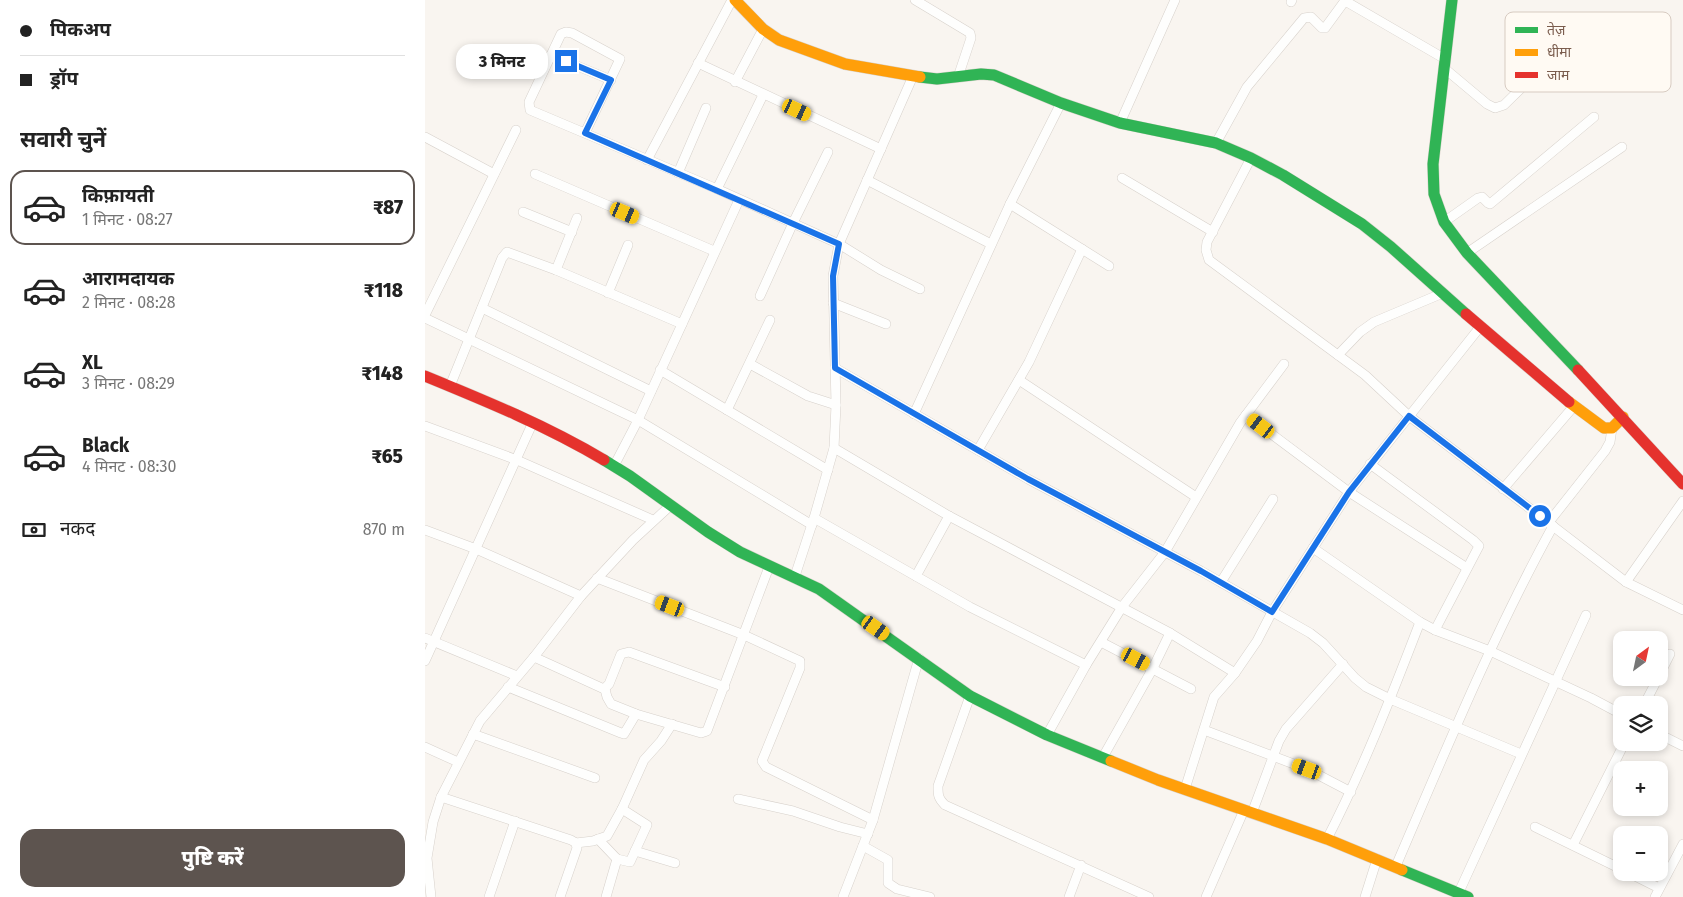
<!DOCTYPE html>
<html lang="hi">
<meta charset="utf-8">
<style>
:root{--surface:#fff;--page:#f6f6f6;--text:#222;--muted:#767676;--line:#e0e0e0;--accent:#5d544f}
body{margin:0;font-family:"Fira Sans","Noto Sans Devanagari",sans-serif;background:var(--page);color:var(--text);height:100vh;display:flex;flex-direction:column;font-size:19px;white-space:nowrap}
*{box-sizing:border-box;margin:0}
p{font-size:16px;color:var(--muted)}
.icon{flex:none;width:28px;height:28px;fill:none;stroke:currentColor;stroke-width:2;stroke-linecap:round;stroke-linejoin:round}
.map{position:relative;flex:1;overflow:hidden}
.drawer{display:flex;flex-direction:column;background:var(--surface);width:425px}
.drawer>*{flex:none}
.hud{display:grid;align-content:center;height:110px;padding:0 20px;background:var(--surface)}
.needle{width:32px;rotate:33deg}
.buttons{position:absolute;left:1188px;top:631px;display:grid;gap:10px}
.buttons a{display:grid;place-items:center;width:55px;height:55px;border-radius:10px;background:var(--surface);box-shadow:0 2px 8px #0003;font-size:25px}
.end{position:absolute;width:22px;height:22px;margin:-11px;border:6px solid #1a73e8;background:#fff;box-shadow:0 0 0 2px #fff}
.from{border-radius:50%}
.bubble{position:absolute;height:35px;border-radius:15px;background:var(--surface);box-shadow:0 2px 8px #0003;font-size:16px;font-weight:800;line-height:35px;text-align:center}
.car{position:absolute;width:15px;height:30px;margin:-15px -8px;border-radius:6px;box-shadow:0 0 4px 1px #0007;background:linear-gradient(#f5c518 24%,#345 0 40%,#f5c518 0 76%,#345 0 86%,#f5c518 0)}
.hud b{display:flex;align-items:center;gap:18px;height:48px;font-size:19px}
.hud b+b{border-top:1px solid var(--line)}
.hud i{width:12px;height:12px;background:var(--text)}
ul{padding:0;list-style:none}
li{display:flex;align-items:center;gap:15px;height:75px;margin:0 10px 8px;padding:0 10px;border:2px solid transparent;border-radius:15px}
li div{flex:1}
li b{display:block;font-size:19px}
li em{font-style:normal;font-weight:800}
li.active{border-color:var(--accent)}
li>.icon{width:45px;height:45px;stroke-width:1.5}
h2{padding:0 20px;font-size:22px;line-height:60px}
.pay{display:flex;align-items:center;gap:12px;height:55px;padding:0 20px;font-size:19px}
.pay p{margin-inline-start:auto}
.button{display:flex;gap:10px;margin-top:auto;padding:10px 20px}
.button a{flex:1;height:58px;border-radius:15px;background:var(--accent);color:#fff;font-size:20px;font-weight:800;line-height:58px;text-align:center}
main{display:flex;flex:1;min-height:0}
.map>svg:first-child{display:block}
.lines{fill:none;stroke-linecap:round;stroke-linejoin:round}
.street-casing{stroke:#d7d1cb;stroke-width:10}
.fast-casing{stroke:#d9d2cb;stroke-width:12}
.slow-casing{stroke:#d9d2cb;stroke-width:12}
.jam-casing{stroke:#d9d2cb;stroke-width:12}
.street{stroke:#fefefd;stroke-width:9}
.fast{stroke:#30b455;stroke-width:11}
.slow{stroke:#ff9f0a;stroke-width:11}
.jam{stroke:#e5322d;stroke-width:11}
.route{stroke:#1a73e8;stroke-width:6}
.key{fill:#fffaf3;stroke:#d7cbc1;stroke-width:1}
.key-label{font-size:14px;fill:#7a5c4d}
</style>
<main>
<section class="drawer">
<div class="hud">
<b><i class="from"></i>पिकअप</b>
<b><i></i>ड्रॉप</b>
</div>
<h2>सवारी चुनें</h2>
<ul>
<li class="active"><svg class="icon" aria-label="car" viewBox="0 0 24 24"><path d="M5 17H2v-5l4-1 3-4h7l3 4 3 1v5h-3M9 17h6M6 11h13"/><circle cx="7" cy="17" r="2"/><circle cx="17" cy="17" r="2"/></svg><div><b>किफ़ायती</b><p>1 मिनट · 08:27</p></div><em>₹87</em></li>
<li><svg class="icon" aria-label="car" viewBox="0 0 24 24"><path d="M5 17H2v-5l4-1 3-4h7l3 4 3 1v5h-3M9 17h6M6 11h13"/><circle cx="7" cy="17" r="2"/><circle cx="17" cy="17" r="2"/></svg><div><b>आरामदायक</b><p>2 मिनट · 08:28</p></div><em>₹118</em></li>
<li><svg class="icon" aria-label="car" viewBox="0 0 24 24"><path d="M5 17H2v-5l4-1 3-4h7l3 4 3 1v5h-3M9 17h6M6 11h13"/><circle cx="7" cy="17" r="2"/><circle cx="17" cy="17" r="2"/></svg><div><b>XL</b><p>3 मिनट · 08:29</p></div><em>₹148</em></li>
<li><svg class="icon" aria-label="car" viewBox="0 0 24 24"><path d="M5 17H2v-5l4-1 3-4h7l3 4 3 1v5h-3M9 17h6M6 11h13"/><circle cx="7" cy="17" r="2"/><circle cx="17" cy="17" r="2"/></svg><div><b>Black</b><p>4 मिनट · 08:30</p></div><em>₹65</em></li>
</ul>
<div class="pay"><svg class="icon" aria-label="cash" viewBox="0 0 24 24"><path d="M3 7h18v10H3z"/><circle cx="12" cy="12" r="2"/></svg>नकद<p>870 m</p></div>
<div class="button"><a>पुष्टि करें</a></div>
</section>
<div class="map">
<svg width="1258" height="897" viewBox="0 0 1258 897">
<rect width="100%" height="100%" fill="#f9f5f0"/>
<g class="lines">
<defs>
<g id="street">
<path d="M490,0L545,33L546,38L533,77"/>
<path d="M866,2L867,0"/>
<path d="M126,55L186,80"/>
<path d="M273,63L456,149"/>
<path d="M1019,68L1062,104L1070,108L1079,105L1117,68"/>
<path d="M310,82L338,29"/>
<path d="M695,123L750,0"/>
<path d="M160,133L195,59L147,33L141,32L136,34L104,102L105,110L292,189L414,244L456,270L495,289"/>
<path d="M0,137L69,174"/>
<path d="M791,143L822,87L879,18L886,17L897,28H900L919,2H922L1020,59"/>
<path d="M826,158L782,242L781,250L784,260L940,375L984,416L1201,582L1258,610"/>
<path d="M222,160L307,0"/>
<path d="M253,173L281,108"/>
<path d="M110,174L289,251"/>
<path d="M697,178L788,232"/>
<path d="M442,180L566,244"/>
<path d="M292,189L338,95"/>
<path d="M585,204L684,266"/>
<path d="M98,212L147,232"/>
<path d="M1019,222L1053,198L1057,197L1063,203L1065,204L1169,117"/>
<path d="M1042,253L1197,147"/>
<path d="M131,270L152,218"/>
<path d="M183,293L203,245"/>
<path d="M335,296L368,223L403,152"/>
<path d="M408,303L461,324"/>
<path d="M57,308L226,391"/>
<path d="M0,315L91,130"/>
<path d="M0,318L213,420L387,525"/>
<path d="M913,355L935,332L949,322L1018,293"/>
<path d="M325,364L383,396L411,405"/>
<path d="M410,368L603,479L776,571L885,633L898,643L930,678L941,687L965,699L1096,754"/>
<path d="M235,370L403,470"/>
<path d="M594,380L771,497"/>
<path d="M25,386L77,258L82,252L131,270L257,324"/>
<path d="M302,410L345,320"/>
<path d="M489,414L585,204L636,103"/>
<path d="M821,415L924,492L1042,568"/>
<path d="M0,426L92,460L228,520"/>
<path d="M409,448L524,516L745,633L810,673"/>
<path d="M553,450L604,362L657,249"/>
<path d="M945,464L1048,540L1054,546L1010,630"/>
<path d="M189,466L213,420L314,200"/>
<path d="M1078,489L1149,406"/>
<path d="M389,518L545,607L661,665"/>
<path d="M1124,522L1180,451L1185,442L1187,428"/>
<path d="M0,530L51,549L156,596"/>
<path d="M888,548L995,622L1010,630L1065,651L1166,698L1196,714"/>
<path d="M370,576L389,518L409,448L411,405L408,276L414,244L488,76"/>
<path d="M491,576L524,516"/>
<path d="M172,578L319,635L375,661V668L337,761L341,767L448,820"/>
<path d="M796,582L848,499"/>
<path d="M1201,582L1258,501"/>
<path d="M0,638L92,676"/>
<path d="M676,642L766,689"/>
<path d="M109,657L179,689L184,684L196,654L204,652L300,687"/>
<path d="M0,661L108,422"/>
<path d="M1234,676L1245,654"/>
<path d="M83,687L196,733L199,734L211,714"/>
<path d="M180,689L182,697L186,704L211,714L276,733L282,731L344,567"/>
<path d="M545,696L513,786C513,795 513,798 520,805L724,897"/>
<path d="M1219,705L1233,678"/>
<path d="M779,730L882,769L926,792"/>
<path d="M48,734L170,778"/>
<path d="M1234,734L1258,746"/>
<path d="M622,735L661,665L697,607L740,552L815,423L859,364"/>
<path d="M0,747L33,762"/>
<path d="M678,757L728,668L745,633"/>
<path d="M760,789L789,697L810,673L832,641L847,612L924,492L1055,327"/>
<path d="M16,797L146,840L151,843L168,841L182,836L197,809L219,760L236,741L247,724"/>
<path d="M313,799L368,811L415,827L443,834"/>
<path d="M827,813L854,741L861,729L918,664"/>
<path d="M1110,827L1196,869"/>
<path d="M173,839L192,859"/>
<path d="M902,839C938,769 967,695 995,622"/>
<path d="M1148,845L1200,742"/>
<path d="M438,846L463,860V883L472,889L505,897"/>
<path d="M210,851L250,863"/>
<path d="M971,866C1020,752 1068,635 1128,526"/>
<path d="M1202,872L1234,888"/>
<path d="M1034,892L1161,615"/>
<path d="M6,897L2,858L8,822L16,797L55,721L109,657L156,596L208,540L246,505"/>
<path d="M64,897L90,821"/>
<path d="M135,897L152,848L151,843"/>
<path d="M181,897L192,859L205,862L222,825L197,809"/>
<path d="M418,897L448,820L494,658"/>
<path d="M644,897L656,865"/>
<path d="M781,897L819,810"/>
<path d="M940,897L952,859"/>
<path d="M1230,897L1258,844"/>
</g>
<g id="fast">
<path d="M1027,0L1008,164L1009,194L1019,222L1042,253L1153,370"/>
<path d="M495,77L512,79L556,74L569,75L636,103L695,123L791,143L826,158L858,175L937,224L966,247L1041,314"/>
<path d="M179,460L205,476L283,532L315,552L394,589L545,696L622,735L686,761"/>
<path d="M977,870L1043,897"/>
</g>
<g id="slow">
<path d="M310,0L338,29L354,40L420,64L495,77"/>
<path d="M1144,402L1179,428H1187L1198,417"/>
<path d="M686,761L733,780L902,839L977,870"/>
</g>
<g id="jam">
<path d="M1041,314L1144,402"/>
<path d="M1153,370L1258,484"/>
<path d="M0,376C61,401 122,426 179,460"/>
</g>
</defs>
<use href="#street" class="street-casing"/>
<use href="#fast" class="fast-casing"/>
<use href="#slow" class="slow-casing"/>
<use href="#jam" class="jam-casing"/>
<use href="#street" class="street"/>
<use href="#fast" class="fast"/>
<use href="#slow" class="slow"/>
<use href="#jam" class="jam"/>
</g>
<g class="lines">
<path class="route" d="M141,61L186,80L160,133L414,244L408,276L410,368L603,479L776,571L847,612L924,492L984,416L1115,516"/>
</g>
<rect x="1080" y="12" width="166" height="80" rx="8" class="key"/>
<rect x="1090" y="27" width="23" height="6" fill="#30b455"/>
<rect x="1090" y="49" width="23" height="7" fill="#ff9f0a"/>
<rect x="1090" y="72" width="23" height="6" fill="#e5322d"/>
<g class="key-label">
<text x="1122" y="35">तेज़</text>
<text x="1122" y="57">धीमा</text>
<text x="1122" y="80">जाम</text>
</g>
</svg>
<div class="buttons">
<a><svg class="needle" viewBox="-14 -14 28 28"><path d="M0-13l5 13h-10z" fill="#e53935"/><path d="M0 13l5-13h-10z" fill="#767676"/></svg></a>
<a><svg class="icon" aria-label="layers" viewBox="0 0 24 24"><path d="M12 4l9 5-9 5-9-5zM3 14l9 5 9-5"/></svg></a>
<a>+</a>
<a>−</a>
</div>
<i class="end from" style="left:1115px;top:516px"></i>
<i class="end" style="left:141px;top:61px"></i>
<div class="bubble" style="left:31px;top:44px;width:92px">3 मिनट</div>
<i class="car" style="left:372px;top:110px;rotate:115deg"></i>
<i class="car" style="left:200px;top:213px;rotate:113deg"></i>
<i class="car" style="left:836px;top:426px;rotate:307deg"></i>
<i class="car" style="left:245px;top:606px;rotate:291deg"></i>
<i class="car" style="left:451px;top:628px;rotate:125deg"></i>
<i class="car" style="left:711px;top:659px;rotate:117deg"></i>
<i class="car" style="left:882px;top:769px;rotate:290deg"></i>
</div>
</main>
